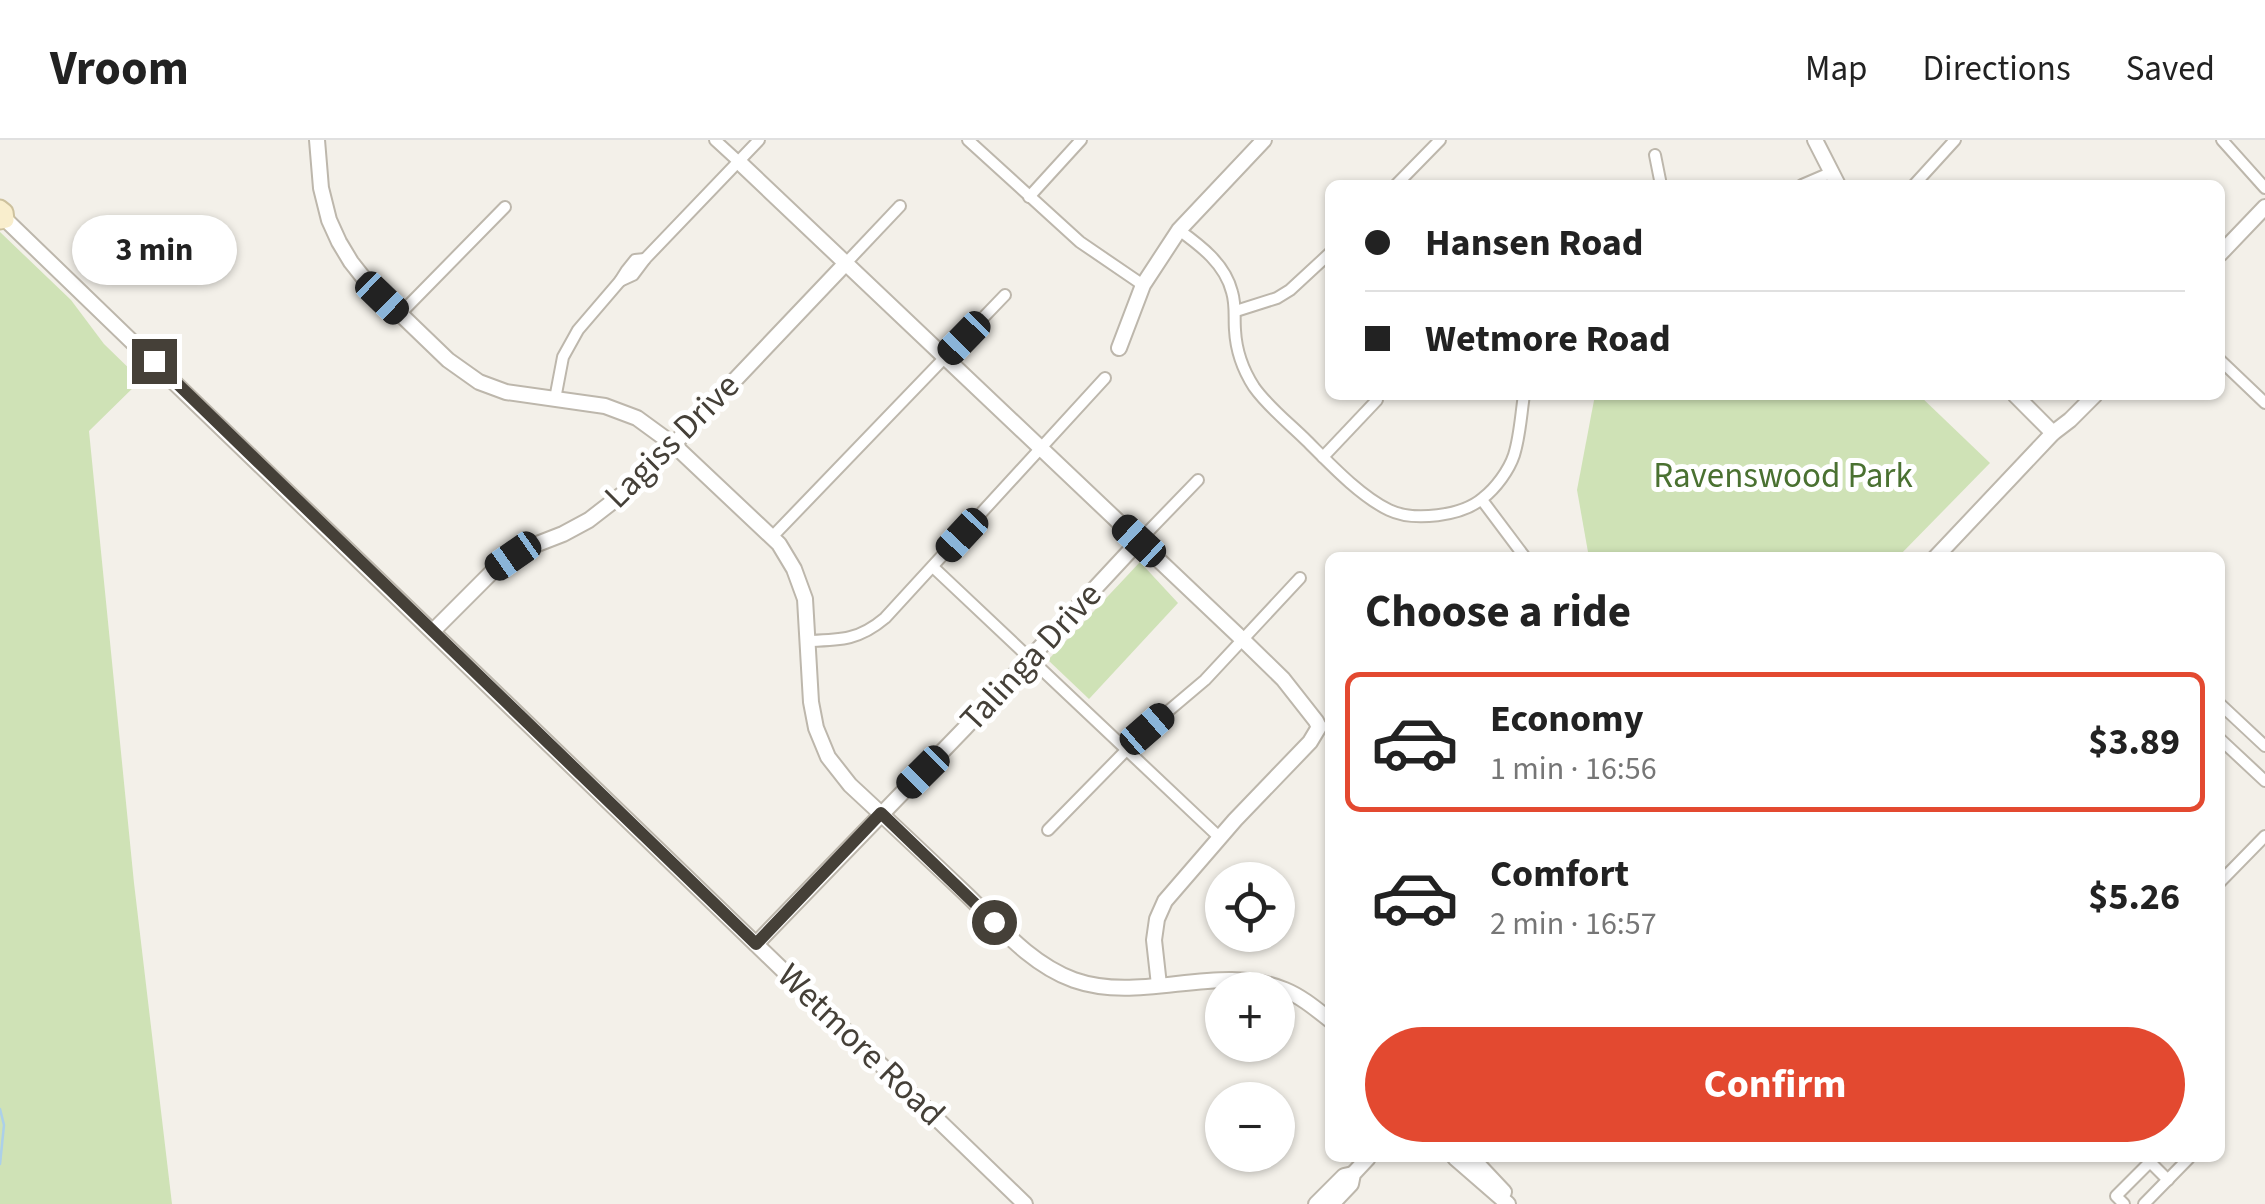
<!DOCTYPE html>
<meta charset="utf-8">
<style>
:root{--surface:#fff;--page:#f6f6f6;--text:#222;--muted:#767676;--line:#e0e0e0;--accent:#e34930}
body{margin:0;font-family:"Source Sans 3",sans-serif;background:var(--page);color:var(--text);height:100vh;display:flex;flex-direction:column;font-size:38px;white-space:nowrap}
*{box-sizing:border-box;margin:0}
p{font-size:32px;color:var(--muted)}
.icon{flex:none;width:55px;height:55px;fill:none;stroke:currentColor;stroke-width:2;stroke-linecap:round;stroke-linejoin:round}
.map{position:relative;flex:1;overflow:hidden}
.panel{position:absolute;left:1325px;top:412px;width:900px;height:610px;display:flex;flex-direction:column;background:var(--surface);border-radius:15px;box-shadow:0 2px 8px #0004}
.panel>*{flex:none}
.banner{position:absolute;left:1325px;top:40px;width:900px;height:220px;border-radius:15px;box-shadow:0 2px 8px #0004;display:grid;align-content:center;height:220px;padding:0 40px;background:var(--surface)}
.buttons{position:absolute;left:1205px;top:722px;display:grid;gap:20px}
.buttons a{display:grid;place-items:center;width:90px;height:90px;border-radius:50%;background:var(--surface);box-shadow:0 2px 8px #0004;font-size:50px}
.end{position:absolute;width:45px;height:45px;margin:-22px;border:12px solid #454038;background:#fff;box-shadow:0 0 0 5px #fff}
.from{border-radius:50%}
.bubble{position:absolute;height:70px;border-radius:35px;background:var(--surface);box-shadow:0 2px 8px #0004;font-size:32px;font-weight:700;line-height:70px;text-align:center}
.car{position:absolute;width:30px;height:60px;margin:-30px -15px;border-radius:12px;box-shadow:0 0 8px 2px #0007;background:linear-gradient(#222 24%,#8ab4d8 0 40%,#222 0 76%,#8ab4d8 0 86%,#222 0)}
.banner b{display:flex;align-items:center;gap:35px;height:95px;font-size:38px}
.banner b+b{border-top:2px solid var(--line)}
.banner i{width:25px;height:25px;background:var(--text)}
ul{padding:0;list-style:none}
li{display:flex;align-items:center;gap:30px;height:140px;margin:0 20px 15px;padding:0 20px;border:5px solid transparent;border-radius:15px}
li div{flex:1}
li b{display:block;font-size:38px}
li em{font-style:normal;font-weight:700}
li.selected{border-color:var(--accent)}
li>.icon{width:90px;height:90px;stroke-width:1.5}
h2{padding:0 40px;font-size:45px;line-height:120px}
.button{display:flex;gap:20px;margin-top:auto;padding:20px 40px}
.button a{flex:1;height:115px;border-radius:60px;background:var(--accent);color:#fff;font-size:40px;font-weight:700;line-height:115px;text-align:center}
header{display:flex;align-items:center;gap:60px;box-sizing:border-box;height:140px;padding:0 50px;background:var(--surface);border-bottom:2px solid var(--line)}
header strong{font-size:48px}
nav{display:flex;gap:55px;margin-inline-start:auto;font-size:35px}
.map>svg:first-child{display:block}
.green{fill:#cfe2b6}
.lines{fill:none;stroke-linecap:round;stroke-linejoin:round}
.stream{stroke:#acd0e9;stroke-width:2.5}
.minor-casing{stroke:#bdb7ac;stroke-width:14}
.tertiary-casing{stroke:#bdb7ac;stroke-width:18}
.secondary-casing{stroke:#cdc19d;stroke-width:19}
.minor{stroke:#fff;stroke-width:10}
.tertiary{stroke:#fff;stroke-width:14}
.secondary{stroke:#f9eecd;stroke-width:15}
.route{stroke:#454038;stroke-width:12}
.labels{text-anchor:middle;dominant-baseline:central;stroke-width:10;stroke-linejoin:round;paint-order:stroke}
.street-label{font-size:35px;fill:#454038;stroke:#fff}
.park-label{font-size:35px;fill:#4a7131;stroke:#fff}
</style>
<header>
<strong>Vroom</strong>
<nav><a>Map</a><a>Directions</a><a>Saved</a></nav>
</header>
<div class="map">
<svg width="2265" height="1064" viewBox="0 0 2265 1064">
<rect width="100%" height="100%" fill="#f3f0e9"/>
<g class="green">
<path d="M0,92L71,160L104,204L141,240L89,291L134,743L172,1064H0Z"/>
<path d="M1595,255H1919L1990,323L1898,417H1592L1588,412L1577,350Z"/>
<path d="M1140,422L1178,463L1089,559L1048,520Z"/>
</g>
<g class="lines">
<path class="stream" d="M0,969L4,985L0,1024"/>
<defs>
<g id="minor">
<path d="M715,0L739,22"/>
<path d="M968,0L1080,102L1143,145"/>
<path d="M2222,0L2265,48"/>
<path d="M1655,15L1661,45"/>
<path d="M1396,45L1440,0"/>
<path d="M1802,45L1830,33"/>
<path d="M1914,45L1955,0"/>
<path d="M1029,57L1081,0"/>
<path d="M1179,90C1201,106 1225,124 1232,152C1236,165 1234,177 1235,190C1236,209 1243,230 1254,247C1268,267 1290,284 1307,301C1330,324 1360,356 1389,370C1414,382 1462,376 1483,358C1496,348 1509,330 1514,315C1520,296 1521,274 1524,255"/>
<path d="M846,123L900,66"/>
<path d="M620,141L633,135L645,119L759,0"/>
<path d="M1236,171L1277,158L1290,150L1330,113"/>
<path d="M400,174L505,67"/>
<path d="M2220,220L2265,263"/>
<path d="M555,259L563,217L578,190L620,141L627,130L635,120L645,119"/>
<path d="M1323,317L1377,260"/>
<path d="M1482,360L1524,416"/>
<path d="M772,397L1005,155"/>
<path d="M1139,401L1198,340"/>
<path d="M933,427L1219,697"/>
<path d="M808,501C841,500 859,500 885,478L1105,238"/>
<path d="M2220,564L2265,606"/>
<path d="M1328,586L1330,587"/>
<path d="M2220,599L2265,641"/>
<path d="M1048,690L1147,589L1205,540L1300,438"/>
<path d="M2220,742L2265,696"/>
<path d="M2124,1064L2116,1056L2150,1022L2168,1040"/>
<path d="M2144,1064L2189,1018"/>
</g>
<g id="tertiary">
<path d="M317,0L321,48L329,80L339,102L351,122L366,141L448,220L479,242L506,252L605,266L637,278L674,305L779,404L794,429L805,459L811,562L816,588L828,617L850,645C889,681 928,718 967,755C999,786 1030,824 1074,840C1142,864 1218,822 1285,850C1302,857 1316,869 1330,880"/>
<path d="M1815,0L1838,45"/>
<path d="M739,22L1242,499L1283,539L1316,581L1319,587L1310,602L1235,680L1165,761L1157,779L1154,800L1159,845"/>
<path d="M6,80L1025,1064"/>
<path d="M2220,114L2265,67"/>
<path d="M1119,208L1143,145L1179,90L1264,0"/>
<path d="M2015,255L2053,293"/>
<path d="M1935,418L2053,293L2070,280L2095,255"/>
<path d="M433,491L497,427L527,408L563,394L589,380L638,342L846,123"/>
<path d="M756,804L965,588L1139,401"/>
<path d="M1455,1018L1508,1064"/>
<path d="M1472,1018L1504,1052"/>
<path d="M1316,1064L1344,1036L1353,1034"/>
<path d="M1332,1064L1351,1044L1353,1034L1368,1018"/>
</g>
<path id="secondary" d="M0,68L5,72L6,80L0,81"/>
</defs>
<use href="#minor" class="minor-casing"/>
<use href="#tertiary" class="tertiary-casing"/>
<use href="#secondary" class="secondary-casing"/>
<use href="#minor" class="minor"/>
<use href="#tertiary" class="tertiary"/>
<use href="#secondary" class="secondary"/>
</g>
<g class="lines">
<path class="route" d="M154,221L756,804L881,673L994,782"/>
</g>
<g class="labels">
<g class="street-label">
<text transform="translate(672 301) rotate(-45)">Lagiss Drive</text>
<text transform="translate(1031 517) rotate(-47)">Talinga Drive</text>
<text transform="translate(861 905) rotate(44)">Wetmore Road</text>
</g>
<g class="park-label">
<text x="1783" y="336">Ravenswood Park</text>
</g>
</g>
</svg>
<div class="buttons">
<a><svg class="icon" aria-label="locate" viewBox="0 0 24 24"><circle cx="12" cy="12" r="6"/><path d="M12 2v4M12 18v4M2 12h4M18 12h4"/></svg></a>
<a>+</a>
<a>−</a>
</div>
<i class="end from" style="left:994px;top:782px"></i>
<i class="end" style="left:154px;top:221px"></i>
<div class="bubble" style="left:72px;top:75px;width:165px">3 min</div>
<i class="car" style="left:382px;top:158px;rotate:134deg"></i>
<i class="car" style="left:964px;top:198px;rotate:224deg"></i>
<i class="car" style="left:962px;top:395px;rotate:223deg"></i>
<i class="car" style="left:1139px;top:401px;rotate:313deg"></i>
<i class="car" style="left:513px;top:416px;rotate:235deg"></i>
<i class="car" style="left:1147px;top:589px;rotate:49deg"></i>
<i class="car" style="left:923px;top:632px;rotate:225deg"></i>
<div class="banner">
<b><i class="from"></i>Hansen Road</b>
<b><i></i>Wetmore Road</b>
</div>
<section class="panel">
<h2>Choose a ride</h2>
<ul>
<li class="selected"><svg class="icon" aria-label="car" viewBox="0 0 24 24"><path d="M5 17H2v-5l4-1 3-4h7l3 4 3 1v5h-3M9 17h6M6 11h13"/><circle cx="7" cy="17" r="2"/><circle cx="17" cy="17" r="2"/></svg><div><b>Economy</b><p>1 min · 16:56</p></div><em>$3.89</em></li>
<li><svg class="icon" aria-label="car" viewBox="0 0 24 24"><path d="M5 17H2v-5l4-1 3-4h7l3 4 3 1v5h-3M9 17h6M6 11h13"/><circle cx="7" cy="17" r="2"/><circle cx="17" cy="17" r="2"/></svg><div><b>Comfort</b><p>2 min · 16:57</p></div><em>$5.26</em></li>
</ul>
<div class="button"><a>Confirm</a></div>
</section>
</div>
